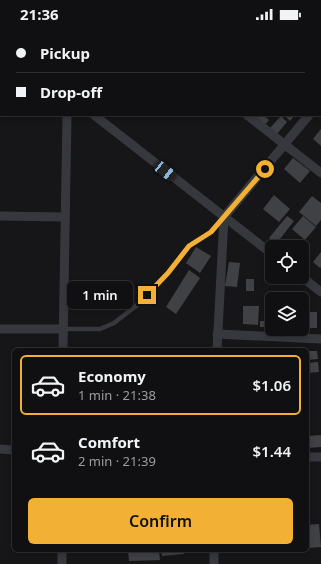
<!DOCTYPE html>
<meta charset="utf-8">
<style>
:root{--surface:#101012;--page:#19191b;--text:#f1f3f6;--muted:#9c9d9f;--line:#303032;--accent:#f2b134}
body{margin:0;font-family:"Noto Sans",sans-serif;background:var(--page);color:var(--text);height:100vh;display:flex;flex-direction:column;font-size:15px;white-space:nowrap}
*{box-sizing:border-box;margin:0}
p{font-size:13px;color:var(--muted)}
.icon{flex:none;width:22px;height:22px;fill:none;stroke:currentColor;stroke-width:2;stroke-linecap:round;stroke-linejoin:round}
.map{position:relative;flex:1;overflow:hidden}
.details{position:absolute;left:12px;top:320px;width:297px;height:204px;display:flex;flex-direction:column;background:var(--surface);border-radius:6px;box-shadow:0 2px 6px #0003,0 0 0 1px var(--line)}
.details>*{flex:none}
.guide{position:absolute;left:0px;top:0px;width:321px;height:88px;box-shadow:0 2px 6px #0003,0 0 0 1px var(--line);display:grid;align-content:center;height:88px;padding:0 16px;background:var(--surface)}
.tools{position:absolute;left:265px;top:212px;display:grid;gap:8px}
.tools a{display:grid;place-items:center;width:44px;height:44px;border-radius:6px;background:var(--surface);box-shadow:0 2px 6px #0003,0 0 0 1px var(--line);font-size:20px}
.end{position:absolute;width:18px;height:18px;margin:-9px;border:5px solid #f2b134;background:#111;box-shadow:0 0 0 2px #111}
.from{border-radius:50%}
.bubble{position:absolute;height:28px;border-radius:6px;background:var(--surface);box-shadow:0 2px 6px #0003,0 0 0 1px var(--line);font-size:13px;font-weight:600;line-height:28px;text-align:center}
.car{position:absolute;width:12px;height:24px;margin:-12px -6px;border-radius:5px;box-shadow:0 0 3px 1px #0007;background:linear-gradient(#222 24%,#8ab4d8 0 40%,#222 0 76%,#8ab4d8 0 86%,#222 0)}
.guide b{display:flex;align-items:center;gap:14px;height:38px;font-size:15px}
.guide b+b{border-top:1px solid var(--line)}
.guide i{width:10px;height:10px;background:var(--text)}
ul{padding:7px 0 0;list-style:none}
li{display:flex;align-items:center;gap:12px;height:60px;margin:0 8px 6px;padding:0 8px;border:2px solid transparent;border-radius:6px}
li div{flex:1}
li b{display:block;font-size:15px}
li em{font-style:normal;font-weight:600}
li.active{border-color:var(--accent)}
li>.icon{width:36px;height:36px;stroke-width:1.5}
.primary-button{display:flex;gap:8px;margin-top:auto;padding:8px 16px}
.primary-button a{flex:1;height:46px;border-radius:6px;background:var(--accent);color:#111;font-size:16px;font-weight:600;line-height:46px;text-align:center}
.status{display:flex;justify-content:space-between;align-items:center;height:28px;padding:0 20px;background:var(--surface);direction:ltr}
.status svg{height:11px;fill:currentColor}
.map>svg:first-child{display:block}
.building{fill:#404145}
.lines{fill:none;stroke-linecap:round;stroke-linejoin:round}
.service{stroke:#37383d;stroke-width:4.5}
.minor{stroke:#37383d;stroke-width:9}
.route{stroke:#f2b134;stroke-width:5}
</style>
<div class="status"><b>21:36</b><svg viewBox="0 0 49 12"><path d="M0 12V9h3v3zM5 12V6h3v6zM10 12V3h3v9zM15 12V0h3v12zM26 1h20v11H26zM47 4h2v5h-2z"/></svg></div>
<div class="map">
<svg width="321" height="536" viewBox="0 0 321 536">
<rect width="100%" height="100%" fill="#161618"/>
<g class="building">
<path d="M254,87H263L269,92L264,98Z"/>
<path d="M284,87H295L290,93Z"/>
<path d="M281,88L287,94L277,106L270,100Z"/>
<path d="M321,101V118L313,111Z"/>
<path d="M293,130L310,143L300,155L284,141Z"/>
<path d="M274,167L290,181L279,194L263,181Z"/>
<path d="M312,168L321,175V192L316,198L299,184Z"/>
<path d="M287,188L294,193L276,216L269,210Z"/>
<path d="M303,188L316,199L305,212L292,201Z"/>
<path d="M196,219L211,228L200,245L186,235Z"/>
<path d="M321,224V239L320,240L313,234Z"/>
<path d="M229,234L240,235L237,259L225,258Z"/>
<path d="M189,242L200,250L176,286L166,279Z"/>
<rect x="246" y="251" width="8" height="12"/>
<path d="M268,276H272V299H260V293H268Z"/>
<path d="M243,278H259L258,297L243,296Z"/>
<rect x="302" y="284" width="15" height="16"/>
<path d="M307,323H317L318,331L307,332Z"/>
<path d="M318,334L319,344L307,345V335Z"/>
<path d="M321,407V419L307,420V408Z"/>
<path d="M319,496L321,519L307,520V497Z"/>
<path d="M128,522L159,523L160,532L129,533Z"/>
<path d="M161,522H183L184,526L162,528Z"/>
</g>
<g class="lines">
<path class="service" d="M63,301H100L114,295L136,278L168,245L189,218L211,204L223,190"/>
<g class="minor">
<path d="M138,0L139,1"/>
<path d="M290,0L291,1"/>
<path d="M49,1L50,0"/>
<path d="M0,19L1,20"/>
<path d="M320,24L321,25"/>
<path d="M0,72H1"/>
<path d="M320,74L321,73"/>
<path d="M94,87L272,226"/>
<path d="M247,87L321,145"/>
<path d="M0,188L65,189"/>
<path d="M302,249L321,264"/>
<path d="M0,301H63"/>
<path d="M217,306L321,311"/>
<path d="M63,322L67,87"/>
<path d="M217,322L224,189L309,87"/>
<path d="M0,421L14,422"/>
<path d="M307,429H321"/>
<path d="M214,522V536"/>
<path d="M62,536V522"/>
</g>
</g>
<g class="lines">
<path class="route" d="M147,267L168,245L189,218L211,204L265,141"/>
</g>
</svg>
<div class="tools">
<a><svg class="icon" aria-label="locate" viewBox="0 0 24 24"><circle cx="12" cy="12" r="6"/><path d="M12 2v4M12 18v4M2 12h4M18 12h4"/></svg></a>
<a><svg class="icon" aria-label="layers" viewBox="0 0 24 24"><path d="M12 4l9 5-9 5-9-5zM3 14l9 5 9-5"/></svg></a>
</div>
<i class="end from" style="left:265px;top:141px"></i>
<i class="end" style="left:147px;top:267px"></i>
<div class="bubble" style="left:67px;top:253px;width:66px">1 min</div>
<i class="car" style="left:165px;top:143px;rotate:128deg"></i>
<div class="guide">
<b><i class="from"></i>Pickup</b>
<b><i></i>Drop-off</b>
</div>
<section class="details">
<ul>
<li class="active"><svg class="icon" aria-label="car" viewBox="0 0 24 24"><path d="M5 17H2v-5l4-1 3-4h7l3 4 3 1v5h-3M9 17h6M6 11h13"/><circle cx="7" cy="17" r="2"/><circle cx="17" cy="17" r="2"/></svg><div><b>Economy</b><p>1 min · 21:38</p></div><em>$1.06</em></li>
<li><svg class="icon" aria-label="car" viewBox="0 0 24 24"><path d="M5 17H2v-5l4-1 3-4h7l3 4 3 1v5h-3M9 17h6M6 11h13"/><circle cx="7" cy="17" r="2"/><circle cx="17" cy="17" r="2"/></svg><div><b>Comfort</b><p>2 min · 21:39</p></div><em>$1.44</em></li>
</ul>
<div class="primary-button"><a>Confirm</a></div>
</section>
</div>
